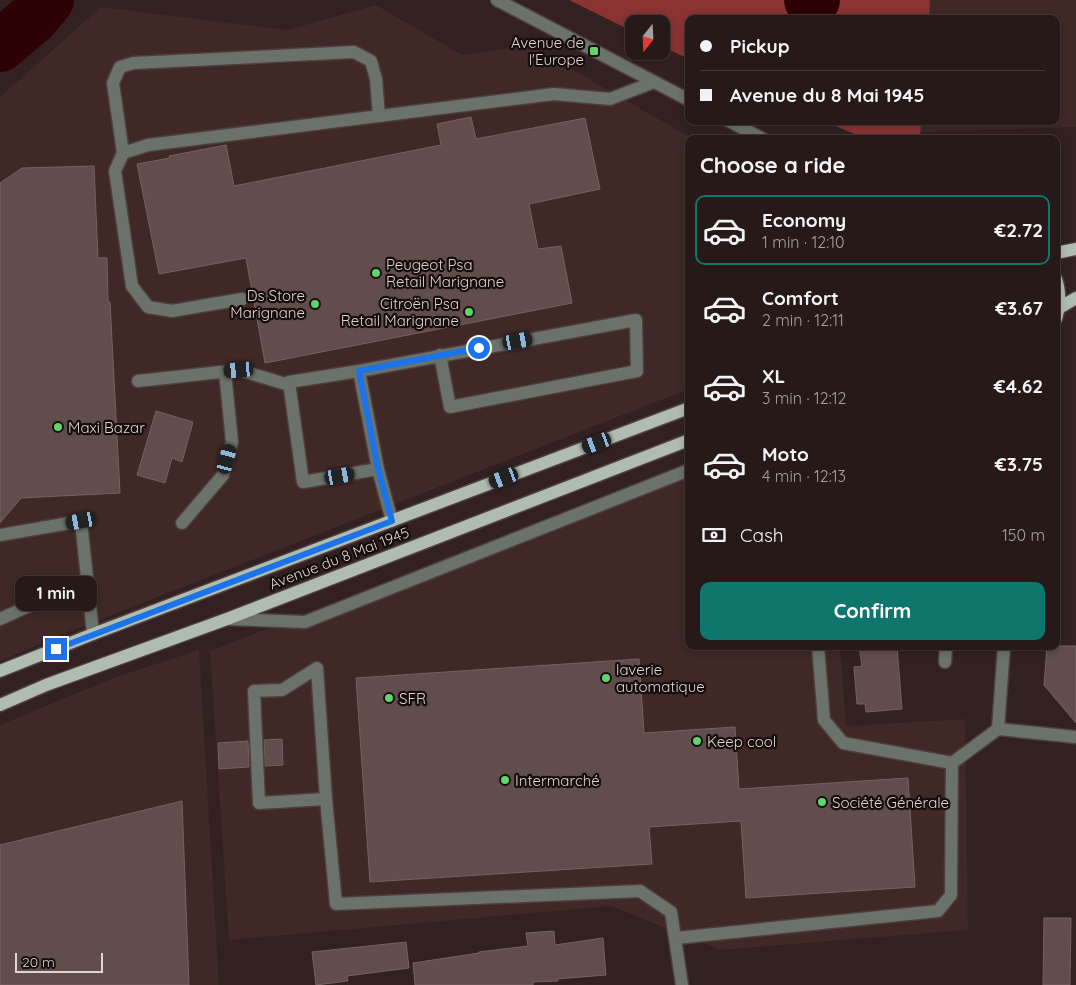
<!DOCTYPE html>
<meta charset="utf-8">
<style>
:root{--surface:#261918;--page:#2e2221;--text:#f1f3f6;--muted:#a4a0a2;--line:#423837;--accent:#0f766e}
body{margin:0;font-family:Quicksand,sans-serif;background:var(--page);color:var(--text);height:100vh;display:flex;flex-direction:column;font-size:19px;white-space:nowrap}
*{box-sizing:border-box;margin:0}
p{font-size:16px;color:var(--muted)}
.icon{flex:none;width:28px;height:28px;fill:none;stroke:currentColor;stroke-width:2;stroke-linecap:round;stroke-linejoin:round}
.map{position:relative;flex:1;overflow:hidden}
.drawer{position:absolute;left:685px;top:135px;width:375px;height:515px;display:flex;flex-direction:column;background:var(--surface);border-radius:10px;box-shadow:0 2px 8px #0003,0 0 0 1px var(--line)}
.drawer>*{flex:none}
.banner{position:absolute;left:685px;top:15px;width:375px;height:110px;border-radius:10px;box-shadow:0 2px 8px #0003,0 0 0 1px var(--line);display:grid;align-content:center;height:110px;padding:0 15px;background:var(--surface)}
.needle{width:32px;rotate:198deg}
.fabs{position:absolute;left:625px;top:15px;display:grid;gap:10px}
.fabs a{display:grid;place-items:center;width:45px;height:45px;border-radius:10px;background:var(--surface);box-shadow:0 2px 8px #0003,0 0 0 1px var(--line);font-size:25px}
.scale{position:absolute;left:15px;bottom:12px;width:88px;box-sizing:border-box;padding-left:5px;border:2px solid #dfd4d3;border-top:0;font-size:14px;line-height:18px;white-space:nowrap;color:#dfd4d3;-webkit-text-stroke:4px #150d0d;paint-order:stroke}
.end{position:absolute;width:22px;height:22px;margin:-11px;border:6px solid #1a73e8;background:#fff;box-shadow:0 0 0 2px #fff}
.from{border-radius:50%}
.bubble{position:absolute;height:35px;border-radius:10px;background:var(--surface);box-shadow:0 2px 8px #0003,0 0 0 1px var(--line);font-size:16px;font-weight:700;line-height:35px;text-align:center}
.car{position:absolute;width:15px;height:30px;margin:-15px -8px;border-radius:6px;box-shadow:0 0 4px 1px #0007;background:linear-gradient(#222 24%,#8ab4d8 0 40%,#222 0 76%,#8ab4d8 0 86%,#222 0)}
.banner b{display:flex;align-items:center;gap:18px;height:48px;font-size:19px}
.banner b+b{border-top:1px solid var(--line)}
.banner i{width:12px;height:12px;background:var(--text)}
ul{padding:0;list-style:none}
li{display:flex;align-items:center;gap:15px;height:70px;margin:0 10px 8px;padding:0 5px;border:2px solid transparent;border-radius:10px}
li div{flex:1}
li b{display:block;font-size:19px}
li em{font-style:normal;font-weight:700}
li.current{border-color:var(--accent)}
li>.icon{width:45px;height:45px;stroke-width:1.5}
h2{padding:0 15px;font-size:22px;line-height:60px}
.pay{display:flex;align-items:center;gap:12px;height:55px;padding:0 15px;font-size:19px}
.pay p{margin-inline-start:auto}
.cta{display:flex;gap:10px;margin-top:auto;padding:10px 15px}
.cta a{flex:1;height:58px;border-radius:10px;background:var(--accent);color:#fff;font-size:20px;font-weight:700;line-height:58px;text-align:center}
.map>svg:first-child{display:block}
.built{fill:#3f2826}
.forest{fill:#893333}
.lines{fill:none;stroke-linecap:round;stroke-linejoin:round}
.river{stroke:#2d0205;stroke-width:52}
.building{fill:#604d4c;stroke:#766261}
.minor-casing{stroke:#4e3e3d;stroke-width:15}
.major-casing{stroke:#4e3e3d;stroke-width:15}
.minor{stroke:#6b716b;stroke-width:12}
.major{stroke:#b0bcb0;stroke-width:12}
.route{stroke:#1a73e8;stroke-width:6}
.poi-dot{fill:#5fd56b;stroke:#150d0d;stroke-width:2}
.labels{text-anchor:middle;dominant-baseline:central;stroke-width:4.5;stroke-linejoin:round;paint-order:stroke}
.poi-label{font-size:15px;fill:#dfd4d3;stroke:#150d0d;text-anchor:start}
.street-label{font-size:15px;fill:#dfd4d3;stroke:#150d0d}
</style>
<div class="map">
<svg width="1076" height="985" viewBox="0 0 1076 985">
<rect width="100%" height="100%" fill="#322120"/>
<g class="built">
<path d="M901,0H1076V127L896,133V121H1056V19H900Z"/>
<path d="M376,5L462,55L530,45L693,139H689V389L73,630L0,661V97L101,7L287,30Z"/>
<path d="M689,467V646H840L846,726L965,719L968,930L720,950L611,906L229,940L210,651Z"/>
<path d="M199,650L219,985H0V725L116,677Z"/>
</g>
<g class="forest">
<path d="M569,0H930L929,19H689V59L661,46V24H634V32Z"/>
<path d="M823,121H921L920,139H867Z"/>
</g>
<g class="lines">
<g class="river">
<path d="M810,0H814"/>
<path d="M0,46L33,18L48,0"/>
</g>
</g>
<g class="building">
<path d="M471,117L476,139L585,118L600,189L529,204L538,249L561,246L572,303L265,363L246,258L159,274L137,164L170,158L169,156L226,145L234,186L441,145L437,124Z"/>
<path d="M94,166L98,258H107L108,302H110L120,493L21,498L0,523V183L22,168Z"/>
<path d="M156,411L193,422L182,462L172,458L165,483L137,475Z"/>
<path d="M859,646H897L902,709L866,712L865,704H857L854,667L862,666Z"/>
<path d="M1047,646H1076V723L1044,685Z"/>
<path d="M639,659L644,733L735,727L739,789L908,778L915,887L746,898L741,821L649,827L652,864L370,882L356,678Z"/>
<path d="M282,739L283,765L265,766L264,740Z"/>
<path d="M248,741L249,767L219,769L218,743Z"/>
<path d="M182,801L189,985H0V845Z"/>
<path d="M1044,918H1071L1070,985H1043Z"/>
<path d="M554,931L555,945L603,938L606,975L557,979L558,981L533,982V985H415L413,963L479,953V952L528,946L526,933Z"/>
<path d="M406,942L409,968L347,976L348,981L316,985L312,952Z"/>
</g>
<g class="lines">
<defs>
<g id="minor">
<path d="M497,0L689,100"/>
<path d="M729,121L763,139"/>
<path d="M123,153L113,83L120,67L134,63L354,52L371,61L376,79L379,116"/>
<path d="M242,299L172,311L148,307L132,286L115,171L123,153L148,145L554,94L610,99L654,82"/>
<path d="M359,371L289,382L303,482L378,469"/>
<path d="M138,381L239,370L289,385"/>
<path d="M392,521L378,469L359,371L636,320L637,371L450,407L440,355"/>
<path d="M182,523L223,475L232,442L225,372"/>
<path d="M0,535L81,521L93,634"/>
<path d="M0,619L31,605L89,600"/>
<path d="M227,619L305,622L689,470"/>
<path d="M818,646L824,720L843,743L952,763L998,729"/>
<path d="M945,662L946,646"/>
<path d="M998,729L1004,646"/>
<path d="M998,729L1076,737"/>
<path d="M326,799L259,803L254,691L282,690L317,668L326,799L336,904L640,891L671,912L682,985"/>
<path d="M676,938L938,911L951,895L952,763"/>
</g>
<g id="major">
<path d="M1056,253L1076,249"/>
<path d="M1056,279C1061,293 1060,305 1056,319"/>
<path d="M1059,308L1076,298"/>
<path d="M0,671L93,634L689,408"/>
<path d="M0,705L46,685L227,619L689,440"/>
</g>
</defs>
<use href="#minor" class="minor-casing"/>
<use href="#major" class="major-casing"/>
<use href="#minor" class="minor"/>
<use href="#major" class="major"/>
</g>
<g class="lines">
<path class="route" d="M56,649L392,521L378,469L359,371L479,348"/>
</g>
<g class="poi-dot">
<rect x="589" y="46" width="10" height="10" rx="2.5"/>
<circle cx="376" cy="273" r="5"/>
<circle cx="315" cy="304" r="5"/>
<circle cx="469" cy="312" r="5"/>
<circle cx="58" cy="427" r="5"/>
<circle cx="606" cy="678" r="5"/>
<circle cx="389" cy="698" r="5"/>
<circle cx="697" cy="741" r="5"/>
<circle cx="505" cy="780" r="5"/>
<circle cx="822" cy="802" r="5"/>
</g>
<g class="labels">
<g class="poi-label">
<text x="584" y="42" text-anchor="end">Avenue de<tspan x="584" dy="17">l'Europe</tspan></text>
<text x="386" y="264">Peugeot Psa<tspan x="386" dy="17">Retail Marignane</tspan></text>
<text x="305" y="295" text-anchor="end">Ds Store<tspan x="305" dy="17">Marignane</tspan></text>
<text x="459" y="303" text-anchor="end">Citroën Psa<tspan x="459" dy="17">Retail Marignane</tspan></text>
<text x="68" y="427">Maxi Bazar</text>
<text x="616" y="669">laverie<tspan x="616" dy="17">automatique</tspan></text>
<text x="399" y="698">SFR</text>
<text x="707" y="741">Keep cool</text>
<text x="515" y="780">Intermarché</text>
<text x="832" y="802">Société Générale</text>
</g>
<g class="street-label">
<text transform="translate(339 558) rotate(-21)">Avenue du 8 Mai 1945</text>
</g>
</g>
</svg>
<div class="fabs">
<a><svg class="needle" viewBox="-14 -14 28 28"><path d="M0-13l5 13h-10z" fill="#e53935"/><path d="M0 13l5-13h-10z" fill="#a4a0a2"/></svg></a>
</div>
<div class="scale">20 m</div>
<i class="end from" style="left:479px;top:348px"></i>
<i class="end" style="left:56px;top:649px"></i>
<div class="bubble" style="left:15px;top:576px;width:82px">1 min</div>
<i class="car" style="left:518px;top:341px;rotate:80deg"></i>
<i class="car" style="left:239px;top:370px;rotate:265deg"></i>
<i class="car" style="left:597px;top:443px;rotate:249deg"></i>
<i class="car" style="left:227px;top:459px;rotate:15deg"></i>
<i class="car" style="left:340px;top:476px;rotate:80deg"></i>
<i class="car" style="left:504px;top:478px;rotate:249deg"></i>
<i class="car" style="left:81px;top:521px;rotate:260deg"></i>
<div class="banner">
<b><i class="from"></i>Pickup</b>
<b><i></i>Avenue du 8 Mai 1945</b>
</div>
<section class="drawer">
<h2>Choose a ride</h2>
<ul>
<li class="current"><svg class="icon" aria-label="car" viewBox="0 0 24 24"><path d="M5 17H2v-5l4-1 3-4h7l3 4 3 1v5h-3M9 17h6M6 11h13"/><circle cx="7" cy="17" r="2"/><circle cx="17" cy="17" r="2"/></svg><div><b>Economy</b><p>1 min · 12:10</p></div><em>€2.72</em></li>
<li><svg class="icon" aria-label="car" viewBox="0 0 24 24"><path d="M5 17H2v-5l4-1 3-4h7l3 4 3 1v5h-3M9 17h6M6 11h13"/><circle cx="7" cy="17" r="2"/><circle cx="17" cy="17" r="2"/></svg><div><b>Comfort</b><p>2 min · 12:11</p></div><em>€3.67</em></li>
<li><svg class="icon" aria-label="car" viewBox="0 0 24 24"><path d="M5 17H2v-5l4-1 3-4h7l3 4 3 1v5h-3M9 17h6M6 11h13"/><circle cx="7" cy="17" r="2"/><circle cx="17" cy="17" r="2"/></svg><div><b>XL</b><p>3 min · 12:12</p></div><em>€4.62</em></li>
<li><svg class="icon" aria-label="car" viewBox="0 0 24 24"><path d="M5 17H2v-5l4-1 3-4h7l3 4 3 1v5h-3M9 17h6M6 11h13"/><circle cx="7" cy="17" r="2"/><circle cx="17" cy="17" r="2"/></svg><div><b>Moto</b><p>4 min · 12:13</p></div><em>€3.75</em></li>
</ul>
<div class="pay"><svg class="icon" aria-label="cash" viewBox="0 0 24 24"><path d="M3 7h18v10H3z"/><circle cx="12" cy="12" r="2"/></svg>Cash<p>150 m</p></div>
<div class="cta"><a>Confirm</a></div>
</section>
</div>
